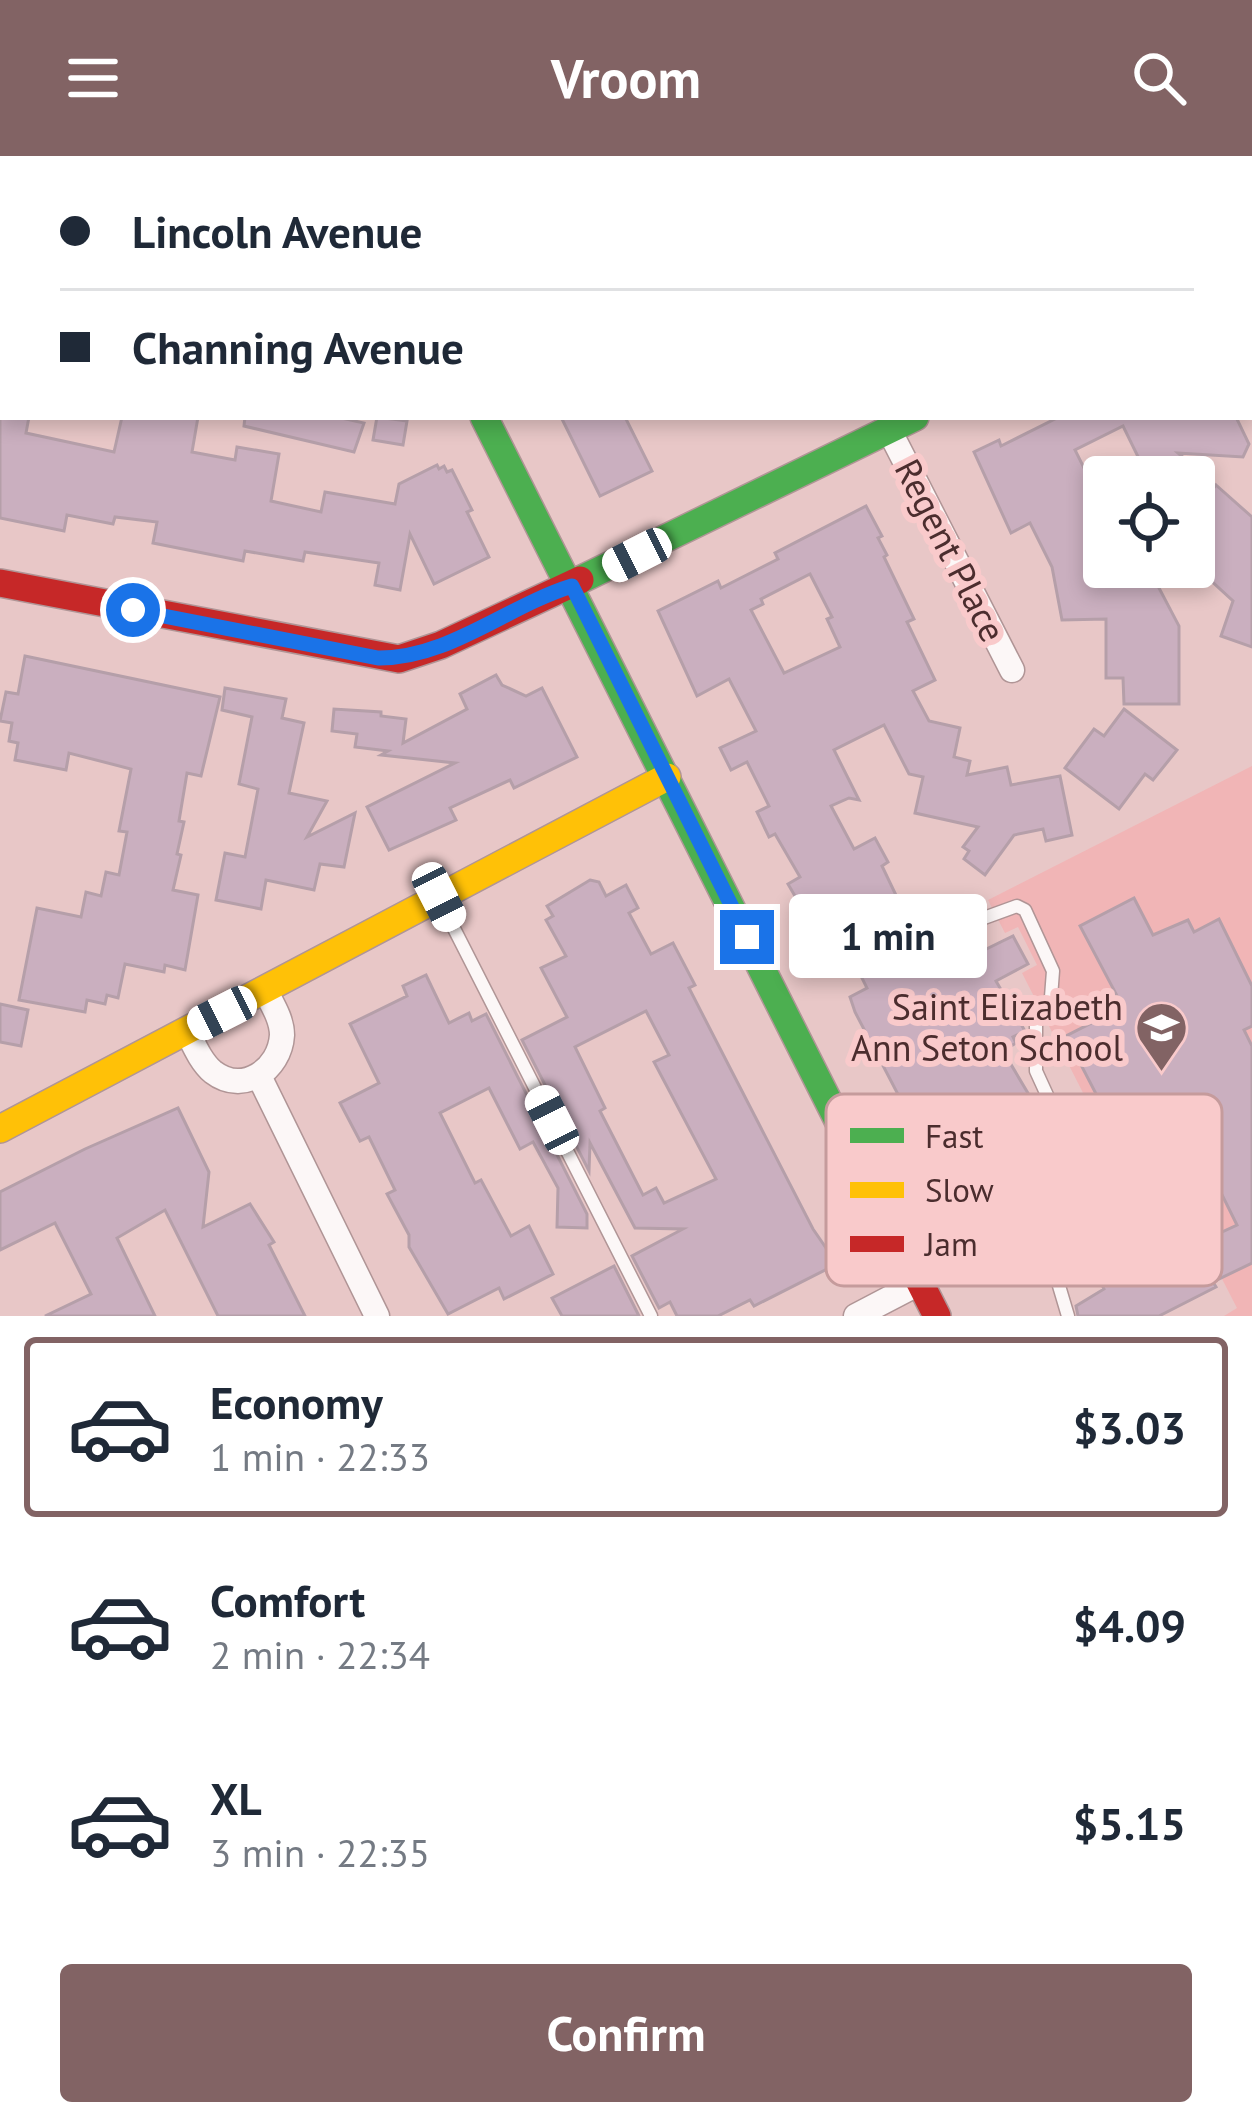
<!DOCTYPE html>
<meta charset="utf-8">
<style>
:root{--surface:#fff;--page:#f2f2f3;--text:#1f2937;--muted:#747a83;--line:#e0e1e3;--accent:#826364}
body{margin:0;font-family:"PT Sans",sans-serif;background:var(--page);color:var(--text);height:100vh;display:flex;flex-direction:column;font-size:45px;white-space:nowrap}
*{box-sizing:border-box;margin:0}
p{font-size:39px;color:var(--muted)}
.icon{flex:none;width:66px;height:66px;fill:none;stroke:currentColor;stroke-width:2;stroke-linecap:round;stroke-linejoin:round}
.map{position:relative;height:1160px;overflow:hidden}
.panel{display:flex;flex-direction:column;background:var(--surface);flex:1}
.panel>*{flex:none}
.hud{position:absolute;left:0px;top:0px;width:1254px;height:264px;box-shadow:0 6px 18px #0003;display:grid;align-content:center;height:264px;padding:0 60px;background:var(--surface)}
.fabs{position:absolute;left:1083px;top:300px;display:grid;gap:24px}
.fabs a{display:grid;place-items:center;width:132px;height:132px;border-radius:12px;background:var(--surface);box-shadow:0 6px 18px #0003;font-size:60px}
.end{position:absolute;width:54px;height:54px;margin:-27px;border:15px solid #1a73e8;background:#fff;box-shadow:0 0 0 6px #fff}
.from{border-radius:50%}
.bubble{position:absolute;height:84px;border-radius:12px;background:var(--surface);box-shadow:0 6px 18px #0003;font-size:39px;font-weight:700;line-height:84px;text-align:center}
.car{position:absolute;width:36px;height:72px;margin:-36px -18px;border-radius:15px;box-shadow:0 0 9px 3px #0007;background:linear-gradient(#fff 24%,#345 0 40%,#fff 0 76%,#345 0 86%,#fff 0)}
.hud b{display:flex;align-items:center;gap:42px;height:114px;font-size:45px}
.hud b+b{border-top:3px solid var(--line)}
.hud i{width:30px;height:30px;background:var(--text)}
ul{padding:21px 0 0;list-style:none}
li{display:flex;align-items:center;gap:36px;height:180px;margin:0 24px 18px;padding:0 36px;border:6px solid transparent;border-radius:12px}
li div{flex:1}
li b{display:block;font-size:45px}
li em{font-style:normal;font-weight:700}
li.on{border-color:var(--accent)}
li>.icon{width:108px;height:108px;stroke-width:1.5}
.cta{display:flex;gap:24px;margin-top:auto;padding:24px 60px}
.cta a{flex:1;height:138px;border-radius:12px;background:var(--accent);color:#fff;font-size:48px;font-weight:700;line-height:138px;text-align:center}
header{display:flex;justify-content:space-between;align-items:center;height:156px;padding:0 60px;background:var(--accent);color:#fff;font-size:54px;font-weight:700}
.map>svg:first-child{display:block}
.built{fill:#f1b5b6}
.building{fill:#caafbf;stroke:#b59fa9;stroke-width:3;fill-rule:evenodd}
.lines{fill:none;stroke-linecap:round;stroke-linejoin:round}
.lane-casing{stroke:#b09596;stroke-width:15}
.street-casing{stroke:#b09596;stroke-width:27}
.fast-casing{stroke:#b09596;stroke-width:30}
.slow-casing{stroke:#b09596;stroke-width:30}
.jam-casing{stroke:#b09596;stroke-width:30}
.lane{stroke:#fcf7f7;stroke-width:12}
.street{stroke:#fcf7f7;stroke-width:24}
.fast{stroke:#4caf50;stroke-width:27}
.slow{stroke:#ffc107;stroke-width:27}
.jam{stroke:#c62828;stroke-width:27}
.route{stroke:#1a73e8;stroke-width:15}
.labels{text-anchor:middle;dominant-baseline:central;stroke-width:12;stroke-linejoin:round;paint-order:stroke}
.street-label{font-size:36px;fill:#4b2d2e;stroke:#f9cacb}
.poi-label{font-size:36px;fill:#4b2d2e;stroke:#f9cacb;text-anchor:end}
.key{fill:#f9cacb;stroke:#c59b9c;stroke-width:3}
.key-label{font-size:33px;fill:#4b2d2e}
</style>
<header><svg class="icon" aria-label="menu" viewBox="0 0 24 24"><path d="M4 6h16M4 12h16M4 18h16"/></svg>Vroom<svg class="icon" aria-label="search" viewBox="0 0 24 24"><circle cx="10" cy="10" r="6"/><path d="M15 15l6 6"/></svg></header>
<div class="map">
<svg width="1252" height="1160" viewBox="0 0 1252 1160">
<rect width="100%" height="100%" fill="#e8c7c7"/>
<path class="built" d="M1252,610V1160H1224L1237,1152L1168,1018L1133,1035L1022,817L1037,809L1018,771L1005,777L988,744Z"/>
<g class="building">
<path d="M0,261H29L26,277L114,296L122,261H198L192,296L235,304L237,291L279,298L271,345L321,356L325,336L395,348L399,328L437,309L439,313L444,310L447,316L452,314L472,354L467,356L489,401L434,428L410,378L400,434L375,429L379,407L305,396L303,405L245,395L243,405L153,387L157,366L115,361L113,368L67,359L64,375L0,362Z"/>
<path d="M245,261H337L364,267L354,296L244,270Z"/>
<path d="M377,261L407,265L403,289L373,284Z"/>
<path d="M561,261H625L652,315L600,340Z"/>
<path d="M1059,261H1236L1249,288L1243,301L1178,297L1206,321H1171L1163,306L1145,315L1123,270L1075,294L1104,352V411H1148L1179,470V548H1124L1123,522H1106V463L1062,464L1052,411L1030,367L1011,377L974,296L999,284L1001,290Z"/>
<path d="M1216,329L1252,361V491L1221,480L1233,445L1194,409V356Z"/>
<path d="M866,350L882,380L878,382L887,399L884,401L914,463L907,466L935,524L913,535L929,565L960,572L954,601L970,605L967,619L1007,611L1011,629L1060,620L1072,679L1046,685L1043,673L1014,679L985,719L964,703L969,695L963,691L978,671L915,657L923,621L909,618L884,569L834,594L859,644L849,642L831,650L854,693L875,682L888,706L882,710L926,802L960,785L968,802L1013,780L1028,808L996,825L1025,875L1013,881L1016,887L1003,895L1051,976L1039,983L1049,1006L1040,1010L1044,1018L1033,1025L1052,1066L1049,1081L1012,1099L996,1094L990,1083L1000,1043L962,1061L855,856L850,841L867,832L843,784L836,775L820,783L788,728L800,721L775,678L769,681L757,656L769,650L747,606L731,614L720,592L756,575L729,523L697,540L658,455L718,425L721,432L778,403L775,397ZM810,418L832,461L827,463L840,491L784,517L751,454L763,448L761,443Z"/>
<path d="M25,500L220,541L201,620L187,617L179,665L184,666L177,698L181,699L173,734L198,739L185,814L165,809L164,816L125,808L118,842L107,839L105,848L87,844L85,856L19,844L37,752L81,761L86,736L101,740L106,716L119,719L127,676L119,675L131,613L69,597L66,614L15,604L18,587L9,585L12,567L0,565L6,536L18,538Z"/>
<path d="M496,519L502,529L526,540L542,532L577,601L514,632L510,624L450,652L456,664L389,694L367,651L455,607L381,599L388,595L355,591L357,578L332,575L334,553L381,556V560L406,563L403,587L467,553L460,538Z"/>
<path d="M225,532L286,543L282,562L304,567L289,637L327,645L307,681L355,657L344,711L320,708L314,734L266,724L261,753L216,744L225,697L245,701L258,633L239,628L252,561L222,554Z"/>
<path d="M1124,553L1177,594L1153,624L1145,618L1119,653L1065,612L1094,573L1104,580Z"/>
<path d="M590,724L599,726L606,740L626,729L638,752L629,757L651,798L673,787L695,829L689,832L728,908L813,1073L837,1108L754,1150L750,1144L718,1160H677L670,1146L659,1152L632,1100L683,1073L635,1072L590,987L589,1015L522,884L567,861L541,812L566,800L546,764L553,760L547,750ZM646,855L669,899L654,906L716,1023L664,1047L656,1032L643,1039L600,955L605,952L575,891Z"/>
<path d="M1134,742L1153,779L1188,764L1194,776L1219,763L1252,830V870L1244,874L1252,890V1107L1213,1126L1216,1131L1159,1160H1078L1076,1150L1104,1133L1073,1070L1074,1063L1108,1046L1113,1055L1152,1035L1183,1094L1237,1069L1197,988L1142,1016L1126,986L1122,988L1066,880L1123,851L1080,770Z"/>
<path d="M426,819L449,867L469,857L472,865L486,858L587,1058V1072L557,1071L558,1032L533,986L520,993L489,932L440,957L475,1027L481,1024L511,1080L529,1070L553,1118L504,1143L499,1132L448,1158L409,1091V1079L387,1038L395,1034L369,981L360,985L340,947L379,927L350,868L407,840L403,830Z"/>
<path d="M0,848L28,854L21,890L0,886Z"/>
<path d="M178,952L209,1016L203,1071L250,1048L274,1086L269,1089L305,1160H218L165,1054L117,1082L155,1160H45L91,1138L55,1067L0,1094V1036L85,993Z"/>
<path d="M614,1110L639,1160H562L552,1142Z"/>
</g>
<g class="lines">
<defs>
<g id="lane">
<path d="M641,0L643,3"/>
<path d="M998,0L999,3"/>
<path d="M92,3L93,0"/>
<path d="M580,3L586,0"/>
<path d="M439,743L651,1160"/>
<path d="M962,770L1017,750L1025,754L1053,815L1051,841L1036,868V915L1068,985L1073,1010L1054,1113L1068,1160"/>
<path d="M909,1100L969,1069L994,1117L1054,1111"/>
</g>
<g id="street">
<path d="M1251,91H1252"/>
<path d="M1251,162L1252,164"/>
<path d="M889,274L1012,514"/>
<path d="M187,875C194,889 201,906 213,916C243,939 280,914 282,879C282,863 272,848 265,834"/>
<path d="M259,920L377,1160"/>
<path d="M856,1160L921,1126"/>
</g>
<g id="fast">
<path d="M484,261L867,1022"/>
<path d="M580,424L915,261"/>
</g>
<path id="slow" d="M0,973L667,621"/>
<g id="jam">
<path d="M350,0L351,3"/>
<path d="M0,427L399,503L441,489L580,424"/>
<path d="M867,1022L937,1160"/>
</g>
</defs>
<use href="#lane" class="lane-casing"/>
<use href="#street" class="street-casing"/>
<use href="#fast" class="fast-casing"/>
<use href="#slow" class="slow-casing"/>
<use href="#jam" class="jam-casing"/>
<use href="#lane" class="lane"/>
<use href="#street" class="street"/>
<use href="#fast" class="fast"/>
<use href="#slow" class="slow"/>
<use href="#jam" class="jam"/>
</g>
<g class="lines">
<path class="route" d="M133,454L378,502C448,503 507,450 572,430L747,781"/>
</g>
<defs>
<symbol id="school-pin" viewBox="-11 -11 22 30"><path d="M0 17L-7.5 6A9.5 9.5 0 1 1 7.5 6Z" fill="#826364" stroke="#f9cacb"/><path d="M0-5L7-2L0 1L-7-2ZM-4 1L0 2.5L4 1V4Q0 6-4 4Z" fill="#fff"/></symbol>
</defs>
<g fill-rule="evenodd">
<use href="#school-pin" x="1132" y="842" width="59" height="81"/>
</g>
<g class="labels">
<g class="street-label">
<text transform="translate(951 394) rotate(63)">Regent Place</text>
</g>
<g class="poi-label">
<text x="1123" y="850">Saint Elizabeth<tspan x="1123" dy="41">Ann Seton School</tspan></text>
</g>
</g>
<rect x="826" y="938" width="396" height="192" rx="18" class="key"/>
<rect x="850" y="972" width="54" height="15" fill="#4caf50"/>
<rect x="850" y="1026" width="54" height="16" fill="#ffc107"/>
<rect x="850" y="1080" width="54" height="16" fill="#c62828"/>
<g class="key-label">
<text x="925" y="992">Fast</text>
<text x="925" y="1046">Slow</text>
<text x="925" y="1100">Jam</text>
</g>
</svg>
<div class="fabs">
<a><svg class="icon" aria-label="locate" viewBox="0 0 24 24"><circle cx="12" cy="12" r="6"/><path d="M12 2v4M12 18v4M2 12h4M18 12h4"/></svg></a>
</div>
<i class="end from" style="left:133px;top:454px"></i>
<i class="end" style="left:747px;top:781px"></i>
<div class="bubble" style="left:789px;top:738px;width:198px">1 min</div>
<i class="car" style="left:637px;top:399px;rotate:243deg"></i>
<i class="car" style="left:439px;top:741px;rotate:153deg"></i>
<i class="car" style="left:222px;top:857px;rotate:243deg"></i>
<i class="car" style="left:552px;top:964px;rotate:333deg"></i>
<div class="hud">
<b><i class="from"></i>Lincoln Avenue</b>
<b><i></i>Channing Avenue</b>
</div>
</div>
<section class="panel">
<ul>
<li class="on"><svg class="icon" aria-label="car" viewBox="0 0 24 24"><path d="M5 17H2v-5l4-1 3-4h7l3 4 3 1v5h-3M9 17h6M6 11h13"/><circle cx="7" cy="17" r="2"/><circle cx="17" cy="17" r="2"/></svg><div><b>Economy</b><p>1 min · 22:33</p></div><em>$3.03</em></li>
<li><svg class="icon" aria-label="car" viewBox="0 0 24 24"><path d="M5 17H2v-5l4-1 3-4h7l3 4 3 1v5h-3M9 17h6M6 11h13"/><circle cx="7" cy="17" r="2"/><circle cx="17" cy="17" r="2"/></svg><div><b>Comfort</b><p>2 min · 22:34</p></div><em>$4.09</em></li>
<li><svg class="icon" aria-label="car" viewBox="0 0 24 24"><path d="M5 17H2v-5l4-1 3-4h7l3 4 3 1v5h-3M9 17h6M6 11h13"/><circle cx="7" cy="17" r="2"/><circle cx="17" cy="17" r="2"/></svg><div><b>XL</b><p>3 min · 22:35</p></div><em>$5.15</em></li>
</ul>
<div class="cta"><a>Confirm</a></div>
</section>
